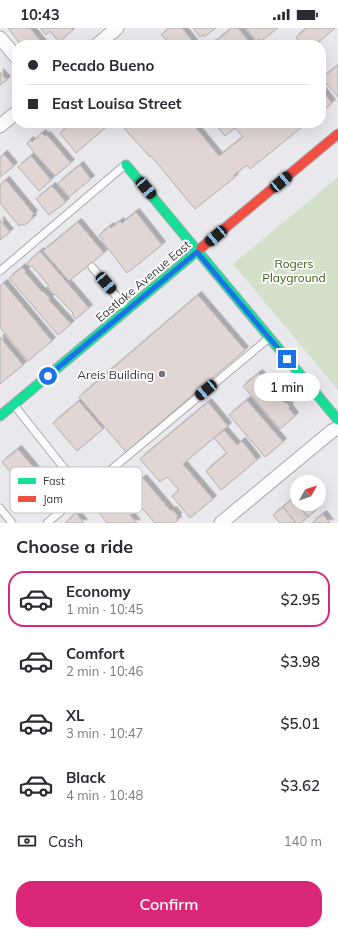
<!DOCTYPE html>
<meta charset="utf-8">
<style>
:root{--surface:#fff;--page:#f2f2f3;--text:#2b2b33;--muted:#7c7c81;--line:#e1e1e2;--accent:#db2777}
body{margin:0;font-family:Mulish,sans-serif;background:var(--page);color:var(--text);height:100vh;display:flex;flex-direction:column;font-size:15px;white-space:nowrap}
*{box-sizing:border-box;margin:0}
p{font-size:13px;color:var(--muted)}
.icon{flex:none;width:22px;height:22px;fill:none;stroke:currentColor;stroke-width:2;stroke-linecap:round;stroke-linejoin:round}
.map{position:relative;height:495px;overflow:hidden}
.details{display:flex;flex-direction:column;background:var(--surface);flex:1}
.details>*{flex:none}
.guide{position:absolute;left:12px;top:12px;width:314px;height:88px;border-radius:16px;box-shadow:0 4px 16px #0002;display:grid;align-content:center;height:88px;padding:0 16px;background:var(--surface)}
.needle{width:26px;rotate:50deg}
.fabs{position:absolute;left:290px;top:447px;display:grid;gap:8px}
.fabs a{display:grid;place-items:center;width:36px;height:36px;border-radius:50%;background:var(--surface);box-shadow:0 4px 16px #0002;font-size:20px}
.end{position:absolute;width:18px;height:18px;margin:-9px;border:5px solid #1a73e8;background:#fff;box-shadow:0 0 0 2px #fff}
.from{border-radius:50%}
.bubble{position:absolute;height:28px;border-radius:14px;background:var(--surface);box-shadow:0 4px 16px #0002;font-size:13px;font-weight:600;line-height:28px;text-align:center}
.car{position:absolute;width:12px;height:24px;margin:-12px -6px;border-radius:5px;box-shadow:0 0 3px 1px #0007;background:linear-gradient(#222 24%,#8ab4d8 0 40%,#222 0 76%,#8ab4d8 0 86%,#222 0)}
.guide b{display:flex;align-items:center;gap:14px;height:38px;font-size:15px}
.guide b+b{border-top:1px solid var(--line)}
.guide i{width:10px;height:10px;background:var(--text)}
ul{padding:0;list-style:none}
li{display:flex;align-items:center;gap:12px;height:56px;margin:0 8px 6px;padding:0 8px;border:2px solid transparent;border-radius:16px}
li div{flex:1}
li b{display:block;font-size:15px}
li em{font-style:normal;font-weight:600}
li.current{border-color:var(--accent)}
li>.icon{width:36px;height:36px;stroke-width:1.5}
h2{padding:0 16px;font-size:18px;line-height:48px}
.pay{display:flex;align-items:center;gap:10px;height:44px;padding:0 16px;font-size:15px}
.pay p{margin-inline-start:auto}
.action{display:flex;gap:8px;margin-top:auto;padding:8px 16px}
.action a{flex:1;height:46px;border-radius:16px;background:var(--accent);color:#fff;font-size:16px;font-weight:600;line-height:46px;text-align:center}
.status{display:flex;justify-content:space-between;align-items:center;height:28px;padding:0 20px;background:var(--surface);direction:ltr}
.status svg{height:11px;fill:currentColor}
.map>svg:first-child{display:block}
.green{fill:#d3e0ca}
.building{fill:#e1d6d3;stroke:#b2b0b2;filter:url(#shadow)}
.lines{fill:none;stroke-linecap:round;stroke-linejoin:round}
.lane-casing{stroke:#aaa9ae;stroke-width:9}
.street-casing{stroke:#aaa9ae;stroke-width:15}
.fast-casing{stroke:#aaa9ae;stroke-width:11}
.jam-casing{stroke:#aaa9ae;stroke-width:11}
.lane{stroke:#fcfcfc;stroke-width:7}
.street{stroke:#fcfcfc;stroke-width:13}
.fast{stroke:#16e098;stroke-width:9}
.jam{stroke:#f24e42;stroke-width:9}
.route{stroke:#1a73e8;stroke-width:5}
.poi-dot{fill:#757479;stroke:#fff;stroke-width:1.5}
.labels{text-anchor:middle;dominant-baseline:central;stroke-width:3.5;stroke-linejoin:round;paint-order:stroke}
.park-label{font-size:12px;fill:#3c5c17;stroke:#fff}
.street-label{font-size:12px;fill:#37363a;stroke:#fff}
.poi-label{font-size:12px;fill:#37363a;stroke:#fff;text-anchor:end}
.key{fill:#fff;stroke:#c3c3c4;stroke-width:1}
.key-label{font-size:11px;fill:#37363a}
</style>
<div class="status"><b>10:43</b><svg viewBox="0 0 49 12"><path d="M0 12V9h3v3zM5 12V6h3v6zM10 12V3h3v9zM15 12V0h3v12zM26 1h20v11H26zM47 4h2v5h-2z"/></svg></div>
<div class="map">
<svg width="338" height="495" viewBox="0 0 338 495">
<defs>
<filter id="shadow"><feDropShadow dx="3.5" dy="-3.5" stdDeviation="0" flood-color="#0004"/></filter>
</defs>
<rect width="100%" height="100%" fill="#e8e8ed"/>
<path class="green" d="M338,149V362L233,236Z"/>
<g class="building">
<path d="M8,0H30L44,17H21Z"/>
<path d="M40,0H71L73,2L59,14L50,3L46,7Z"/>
<path d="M169,0H182L195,16L171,17L172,16L161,7Z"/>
<path d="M193,0H216L204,9L203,7L200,9Z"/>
<path d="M232,0H238L252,17H211Z"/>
<path d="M246,0H278L261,13L259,11L257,14Z"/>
<path d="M307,0H335L315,17H302L296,9Z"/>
<path d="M338,37V69L322,50Z"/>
<path d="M0,44L7,52L0,57Z"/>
<path d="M321,61L332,75L321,84Z"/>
<path d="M71,95H100L105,100L76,125L60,105Z"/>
<path d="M128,95H192L219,128L243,109L235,100L225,108L214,95H307L250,141L247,137L234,147L235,149L195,181L151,128L150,129L123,99Z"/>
<path d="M42,105L45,108L47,107L71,135L55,148L37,128V129L27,115L30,112L32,114Z"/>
<path d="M4,126L14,138L0,149V129Z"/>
<path d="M31,128L51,152L39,163L18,139Z"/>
<path d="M80,137L91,151L69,169L58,155Z"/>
<path d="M6,152L34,186L32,188L33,190L24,198L22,196L19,198L0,175V157Z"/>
<path d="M52,158L66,174L49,187L36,171Z"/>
<path d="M136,184L162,217L127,245L102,213L103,212L99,207L110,198L111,200L120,193L122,195Z"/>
<path d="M0,192L10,204L0,212Z"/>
<path d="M78,194L104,225L69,253L43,223Z"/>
<path d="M40,223L89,280L76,291L72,286L73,285L55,266L54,267L47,259L49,258L32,238L30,239L27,235Z"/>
<path d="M22,239L26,243L25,244L42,264L43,263L50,270L49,272L71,296L58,307L9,250Z"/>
<path d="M4,255L52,313L28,333L0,299V258Z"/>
<path d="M198,267L245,322L126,424L79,369Z"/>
<path d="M0,309L23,337L0,356Z"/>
<path d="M259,345L265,352L267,351L271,356L269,357L284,375L286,374L290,379L289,380L295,388L280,401L243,358Z"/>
<path d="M247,372L283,414L265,429L229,387Z"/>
<path d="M79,373L103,401L77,423L53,395Z"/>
<path d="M208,374L228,398L183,436L213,471L190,490L172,468L179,462L167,449L160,454L140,431Z"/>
<path d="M224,402L237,417L242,413L257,432L221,462L206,443L227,425L214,410Z"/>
<path d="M18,421L42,449L39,452L50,465L37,476L2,434Z"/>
<path d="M143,450L171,483L173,482L178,488L177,490L178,492L174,495H155L133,470L141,463L136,457Z"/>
<path d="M118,465L134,485L130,487L137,495H107L97,482Z"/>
<path d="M297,467V476H313L317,481L308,489L292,471Z"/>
<path d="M292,471L308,489L301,495H296L283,479Z"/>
<path d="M283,479L296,495H280L273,487Z"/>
<path d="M76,485L84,495H65Z"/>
<path d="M323,486L330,495H312Z"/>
</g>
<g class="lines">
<defs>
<g id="lane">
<path d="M92,239L127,281"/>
<path d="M0,243L125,137"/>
<path d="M14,377L71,449"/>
<path d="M0,480L12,495"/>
<path d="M47,495L269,310"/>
</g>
<g id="street">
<path d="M0,10L17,30"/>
<path d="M97,17L117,0"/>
<path d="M0,98L17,84"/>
<path d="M221,495L332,403L338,400"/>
</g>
<g id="fast">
<path d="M126,137L338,392"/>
<path d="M0,388L201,220"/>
</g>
<path id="jam" d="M201,220L338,106"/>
</defs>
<use href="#lane" class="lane-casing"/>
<use href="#street" class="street-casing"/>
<use href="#fast" class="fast-casing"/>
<use href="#jam" class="jam-casing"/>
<use href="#lane" class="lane"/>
<use href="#street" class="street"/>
<use href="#fast" class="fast"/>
<use href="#jam" class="jam"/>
</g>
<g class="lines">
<path class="route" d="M48,348L197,224L287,331"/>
</g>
<circle class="poi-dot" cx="162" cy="346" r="4"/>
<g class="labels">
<g class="park-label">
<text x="294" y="235">Rogers<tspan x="294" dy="14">Playground</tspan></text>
</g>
<g class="street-label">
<text transform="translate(143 253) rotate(-40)">Eastlake Avenue East</text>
</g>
<g class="poi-label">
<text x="154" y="346">Areis Building</text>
</g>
</g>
<rect x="10" y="439" width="132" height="46" rx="6" class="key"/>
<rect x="18" y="450" width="18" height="6" fill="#16e098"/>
<rect x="18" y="468" width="18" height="6" fill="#f24e42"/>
<g class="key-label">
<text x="43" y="457">Fast</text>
<text x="43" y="475">Jam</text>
</g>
</svg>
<div class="fabs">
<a><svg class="needle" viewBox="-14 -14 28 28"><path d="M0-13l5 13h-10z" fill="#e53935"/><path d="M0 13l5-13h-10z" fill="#7c7c81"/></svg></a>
</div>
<i class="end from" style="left:48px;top:348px"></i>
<i class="end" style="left:287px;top:331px"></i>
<div class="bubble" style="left:254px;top:345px;width:66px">1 min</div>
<i class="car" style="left:281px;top:154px;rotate:50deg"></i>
<i class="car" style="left:146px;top:160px;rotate:140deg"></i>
<i class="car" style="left:216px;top:208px;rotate:230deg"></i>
<i class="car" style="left:106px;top:255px;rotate:140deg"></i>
<i class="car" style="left:206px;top:362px;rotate:230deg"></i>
<div class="guide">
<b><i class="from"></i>Pecado Bueno</b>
<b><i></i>East Louisa Street</b>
</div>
</div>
<section class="details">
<h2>Choose a ride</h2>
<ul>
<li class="current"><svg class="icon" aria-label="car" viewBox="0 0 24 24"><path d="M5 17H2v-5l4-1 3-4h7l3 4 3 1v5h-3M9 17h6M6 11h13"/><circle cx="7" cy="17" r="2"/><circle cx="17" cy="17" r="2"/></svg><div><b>Economy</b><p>1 min · 10:45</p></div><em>$2.95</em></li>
<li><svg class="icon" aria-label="car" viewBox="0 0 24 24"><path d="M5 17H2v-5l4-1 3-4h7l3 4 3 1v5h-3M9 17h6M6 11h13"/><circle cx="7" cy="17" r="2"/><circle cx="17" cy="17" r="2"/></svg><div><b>Comfort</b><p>2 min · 10:46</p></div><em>$3.98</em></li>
<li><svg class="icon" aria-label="car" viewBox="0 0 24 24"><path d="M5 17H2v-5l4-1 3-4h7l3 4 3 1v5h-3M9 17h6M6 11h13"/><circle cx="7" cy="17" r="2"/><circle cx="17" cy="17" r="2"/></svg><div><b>XL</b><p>3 min · 10:47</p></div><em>$5.01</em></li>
<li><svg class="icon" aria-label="car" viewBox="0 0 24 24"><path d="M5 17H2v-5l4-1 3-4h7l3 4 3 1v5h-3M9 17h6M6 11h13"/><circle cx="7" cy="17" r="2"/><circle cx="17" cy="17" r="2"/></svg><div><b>Black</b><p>4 min · 10:48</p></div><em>$3.62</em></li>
</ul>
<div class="pay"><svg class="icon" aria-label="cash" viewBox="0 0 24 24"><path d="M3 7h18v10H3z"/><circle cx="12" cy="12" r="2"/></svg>Cash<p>140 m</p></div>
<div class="action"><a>Confirm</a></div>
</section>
